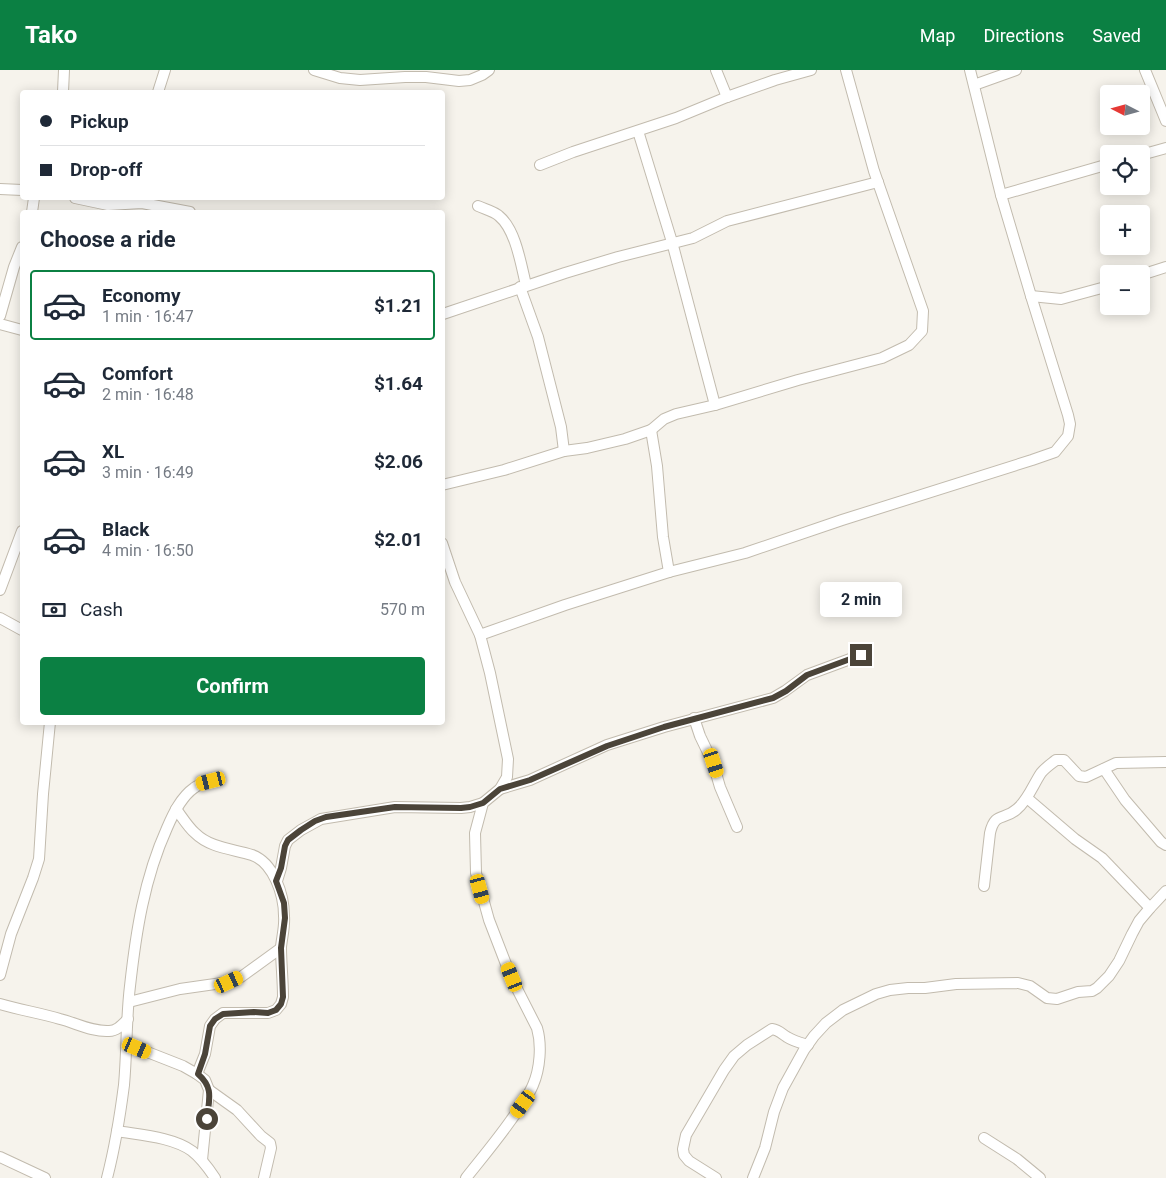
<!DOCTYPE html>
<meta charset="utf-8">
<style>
:root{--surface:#fff;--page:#f6f6f7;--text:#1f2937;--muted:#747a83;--line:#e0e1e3;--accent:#0b8043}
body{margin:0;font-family:Roboto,sans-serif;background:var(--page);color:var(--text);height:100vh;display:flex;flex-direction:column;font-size:19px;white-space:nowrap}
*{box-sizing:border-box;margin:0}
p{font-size:16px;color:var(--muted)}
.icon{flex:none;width:28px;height:28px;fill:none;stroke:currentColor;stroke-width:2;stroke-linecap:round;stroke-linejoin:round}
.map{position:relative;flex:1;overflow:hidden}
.drawer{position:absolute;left:20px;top:140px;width:425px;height:515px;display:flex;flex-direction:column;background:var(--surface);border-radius:5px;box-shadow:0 2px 12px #0003}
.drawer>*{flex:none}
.banner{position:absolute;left:20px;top:20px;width:425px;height:110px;border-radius:5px;box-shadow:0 2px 12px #0003;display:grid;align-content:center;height:110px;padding:0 20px;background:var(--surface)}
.needle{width:32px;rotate:276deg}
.fabs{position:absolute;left:1100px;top:15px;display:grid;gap:10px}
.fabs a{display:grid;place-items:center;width:50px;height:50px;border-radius:5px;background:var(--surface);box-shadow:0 2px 12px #0003;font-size:25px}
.end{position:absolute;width:22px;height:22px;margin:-11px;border:6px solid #4b4439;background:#fff;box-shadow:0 0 0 2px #fff}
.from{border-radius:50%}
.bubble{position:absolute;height:35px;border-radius:5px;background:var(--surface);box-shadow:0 2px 12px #0003;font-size:16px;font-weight:700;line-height:35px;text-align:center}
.car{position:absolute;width:15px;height:30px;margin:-15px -8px;border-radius:6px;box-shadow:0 0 4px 1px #0007;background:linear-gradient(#f5c518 24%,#345 0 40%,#f5c518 0 76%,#345 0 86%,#f5c518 0)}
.banner b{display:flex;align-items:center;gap:18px;height:48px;font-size:19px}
.banner b+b{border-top:1px solid var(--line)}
.banner i{width:12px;height:12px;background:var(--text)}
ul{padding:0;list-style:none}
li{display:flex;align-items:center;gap:15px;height:70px;margin:0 10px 8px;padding:0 10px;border:2px solid transparent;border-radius:5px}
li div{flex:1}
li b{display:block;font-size:19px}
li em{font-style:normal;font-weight:700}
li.active{border-color:var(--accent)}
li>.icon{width:45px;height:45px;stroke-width:1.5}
h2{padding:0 20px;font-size:22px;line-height:60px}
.pay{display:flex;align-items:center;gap:12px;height:55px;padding:0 20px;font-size:19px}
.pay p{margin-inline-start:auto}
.button{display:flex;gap:10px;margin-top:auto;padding:10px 20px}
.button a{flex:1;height:58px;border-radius:5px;background:var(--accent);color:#fff;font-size:20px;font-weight:700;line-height:58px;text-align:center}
header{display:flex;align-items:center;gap:30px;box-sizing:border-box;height:70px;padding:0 25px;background:var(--accent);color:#fff}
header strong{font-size:24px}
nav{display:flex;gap:28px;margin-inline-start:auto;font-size:18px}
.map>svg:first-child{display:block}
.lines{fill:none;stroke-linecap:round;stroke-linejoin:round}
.minor-casing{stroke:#c2bbae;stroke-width:12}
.minor{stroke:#fff;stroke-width:10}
.route{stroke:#4b4439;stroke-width:6}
</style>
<header>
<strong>Tako</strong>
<nav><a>Map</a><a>Directions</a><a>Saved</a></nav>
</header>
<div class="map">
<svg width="1166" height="1108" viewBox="0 0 1166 1108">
<rect width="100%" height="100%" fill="#f6f3ec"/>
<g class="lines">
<defs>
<g id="minor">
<path d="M314,0L340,8L360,10L405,7H426L459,11L470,10L482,5L489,0"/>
<path d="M716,0L727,27"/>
<path d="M1145,0L1166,51"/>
<path d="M974,15L1016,0"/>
<path d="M63,22L64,0"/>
<path d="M158,22L165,0"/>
<path d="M638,61L672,172L715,335"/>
<path d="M1141,85L1166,78"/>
<path d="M540,95L573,82L676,48L727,27L775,10L811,0"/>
<path d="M0,119L22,120"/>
<path d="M1001,125L1109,94"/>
<path d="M75,128L108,135L142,133L190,142"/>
<path d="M478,136C484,139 494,141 499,146C516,160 521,195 526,215"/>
<path d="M32,142L34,128"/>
<path d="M1141,205L1166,197"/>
<path d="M520,217L538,267L561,357L564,381"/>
<path d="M1031,226L1061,229L1109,216"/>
<path d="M443,244L565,203L618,187L693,168L727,151L878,112"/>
<path d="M0,246L14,197L22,177"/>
<path d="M0,254L22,260"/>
<path d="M651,360L657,396L663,467L669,502"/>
<path d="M442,415L504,400L564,381L587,378L625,369L651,360L664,349L676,344L715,335L798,310L882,288L909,275L922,261L923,241L874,101L846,0"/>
<path d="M442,473L455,512L480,565L490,603L508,689L507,707L500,719L483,733L475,763L476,803L489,850L511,907L537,958C542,975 540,999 533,1015C528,1027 519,1039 511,1050C497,1070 481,1089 466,1108"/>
<path d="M0,520L22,461"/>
<path d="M0,548L22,560"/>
<path d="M480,565L565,535L669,502L745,483L842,450L1032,390L1055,382L1068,366L1070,354L1068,345L1031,226L1001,125L970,0"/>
<path d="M694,648L700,666L713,693L720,717L737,757"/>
<path d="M1104,699L1125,730L1161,772L1166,775"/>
<path d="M500,719L530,710L607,675L664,657L773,628L785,621L807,605L861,585"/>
<path d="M1027,728L1075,769L1102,788L1150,838"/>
<path d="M176,739C182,747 188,757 195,763C210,778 233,779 252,785C274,793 284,825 284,846C285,856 282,867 281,877C281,893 283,910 283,927L281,934L276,940L268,943H223L215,949L210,956L205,984L197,1004"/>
<path d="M277,811L281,798L285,776L288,770L301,760L321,749L395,737L461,738L470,737L483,733"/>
<path d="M984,816L990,763C995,741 1004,751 1017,739C1028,730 1033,715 1041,703C1045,698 1051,694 1056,690H1064L1079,706L1086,707L1116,693L1166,692"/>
<path d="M0,905L11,864L33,808L39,789L43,724L50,652"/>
<path d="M129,932L180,919L229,912L241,907L281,878"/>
<path d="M0,934C20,940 40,943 60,949C76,953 92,962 109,961C117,961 122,955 128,949"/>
<path d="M127,974L183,996L197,1004L205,1010L209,1020L202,1090"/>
<path d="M209,1020L237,1040L261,1066L270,1073L271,1078L264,1108"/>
<path d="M117,1061C140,1065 173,1067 192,1081C201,1088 209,1099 215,1108"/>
<path d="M984,1068L1017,1089L1040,1108"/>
<path d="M0,1087L45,1108"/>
<path d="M107,1108C115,1077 120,1046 124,1015C127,982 126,949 130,916C136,862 144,809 167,758C173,744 181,727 194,718C199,714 205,713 211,711"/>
<path d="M716,1108L689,1091L684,1085L683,1079L686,1065L724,1000L734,986L747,975L772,959C779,960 782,964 787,967C793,971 801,973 808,975"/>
<path d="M753,1108L765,1078L774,1042L783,1018L804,980L814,966L826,953L843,940L876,924L890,920L908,918H925L956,914L1018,913L1030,916L1047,928L1057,929L1078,922L1092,921L1097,918L1109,906L1119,891L1132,864L1139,851L1150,838L1166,821"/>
</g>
</defs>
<use href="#minor" class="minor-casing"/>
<use href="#minor" class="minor"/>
</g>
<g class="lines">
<path class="route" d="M207,1049C209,1029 214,1018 198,1004L205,984L210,956L215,949L223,944L254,942L268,943L276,940L281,934L283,927L281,878L285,848L284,833L276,811L281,798L285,776L288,770L301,760L315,751L326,747L395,737L461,738L470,737L483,733L500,719L530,710L607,676L664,657L773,628L786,621L807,605L861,585"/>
</g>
</svg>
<div class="fabs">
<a><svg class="needle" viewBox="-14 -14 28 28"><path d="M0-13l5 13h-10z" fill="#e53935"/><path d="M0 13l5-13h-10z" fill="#747a83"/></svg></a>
<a><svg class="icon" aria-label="locate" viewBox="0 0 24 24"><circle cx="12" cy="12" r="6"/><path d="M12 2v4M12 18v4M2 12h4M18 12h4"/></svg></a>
<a>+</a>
<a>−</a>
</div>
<i class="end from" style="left:207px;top:1049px"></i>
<i class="end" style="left:861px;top:585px"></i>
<div class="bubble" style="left:820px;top:512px;width:82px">2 min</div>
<i class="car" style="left:714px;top:693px;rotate:162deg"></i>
<i class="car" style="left:211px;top:711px;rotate:256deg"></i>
<i class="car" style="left:480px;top:819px;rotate:165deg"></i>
<i class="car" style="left:512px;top:907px;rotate:338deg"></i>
<i class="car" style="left:229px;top:912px;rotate:65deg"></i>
<i class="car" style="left:137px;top:978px;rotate:113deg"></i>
<i class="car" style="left:523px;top:1034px;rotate:216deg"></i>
<div class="banner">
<b><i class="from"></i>Pickup</b>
<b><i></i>Drop-off</b>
</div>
<section class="drawer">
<h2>Choose a ride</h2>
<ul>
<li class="active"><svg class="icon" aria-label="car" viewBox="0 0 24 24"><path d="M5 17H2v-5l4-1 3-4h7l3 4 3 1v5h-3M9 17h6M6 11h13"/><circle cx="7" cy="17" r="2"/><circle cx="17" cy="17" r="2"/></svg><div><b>Economy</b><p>1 min · 16:47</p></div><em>$1.21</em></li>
<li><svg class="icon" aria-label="car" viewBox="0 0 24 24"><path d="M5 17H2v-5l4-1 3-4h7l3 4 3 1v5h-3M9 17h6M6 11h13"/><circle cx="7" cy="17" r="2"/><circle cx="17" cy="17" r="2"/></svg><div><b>Comfort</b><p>2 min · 16:48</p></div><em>$1.64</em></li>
<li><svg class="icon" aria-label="car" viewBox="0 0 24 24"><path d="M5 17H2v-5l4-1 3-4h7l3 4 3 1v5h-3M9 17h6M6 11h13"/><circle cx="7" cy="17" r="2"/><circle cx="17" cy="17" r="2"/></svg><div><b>XL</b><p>3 min · 16:49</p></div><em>$2.06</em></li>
<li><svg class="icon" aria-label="car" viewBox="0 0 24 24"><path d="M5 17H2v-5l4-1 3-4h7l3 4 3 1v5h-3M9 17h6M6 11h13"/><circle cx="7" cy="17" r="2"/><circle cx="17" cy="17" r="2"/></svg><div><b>Black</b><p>4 min · 16:50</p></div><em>$2.01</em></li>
</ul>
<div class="pay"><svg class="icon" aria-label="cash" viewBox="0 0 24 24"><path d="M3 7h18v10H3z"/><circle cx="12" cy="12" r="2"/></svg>Cash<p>570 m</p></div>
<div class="button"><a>Confirm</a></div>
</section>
</div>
